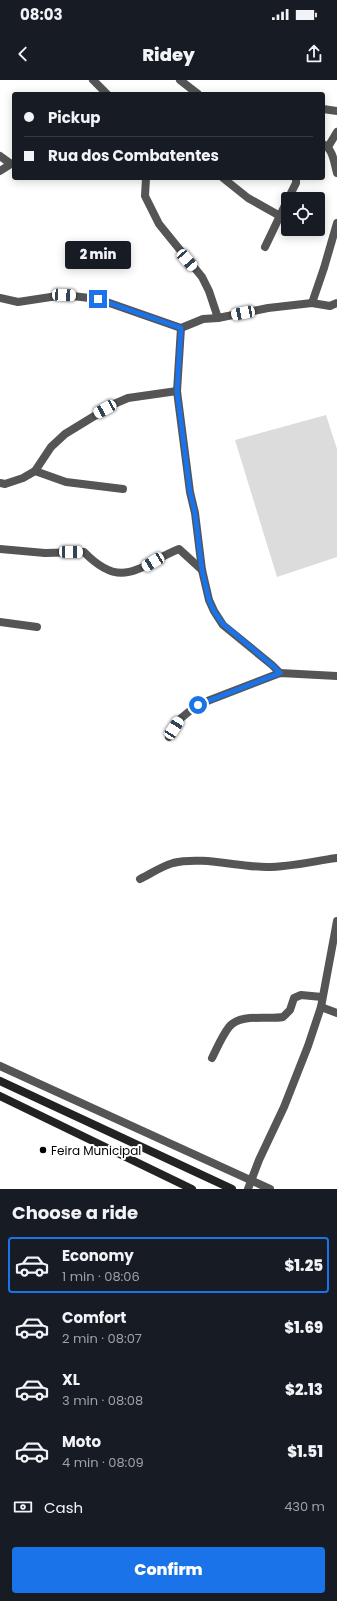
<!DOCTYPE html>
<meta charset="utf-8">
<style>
:root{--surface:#171b24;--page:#20242c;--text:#f1f3f6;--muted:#9ea1a6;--line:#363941;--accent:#1a73e8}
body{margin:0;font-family:Poppins,sans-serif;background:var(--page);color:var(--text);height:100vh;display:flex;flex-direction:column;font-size:15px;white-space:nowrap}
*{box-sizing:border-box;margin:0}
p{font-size:13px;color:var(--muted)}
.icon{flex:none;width:22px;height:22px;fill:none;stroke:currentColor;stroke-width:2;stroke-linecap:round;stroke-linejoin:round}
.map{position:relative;height:1109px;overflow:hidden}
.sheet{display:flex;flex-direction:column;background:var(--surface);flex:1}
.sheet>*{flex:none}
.guide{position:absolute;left:12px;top:12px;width:313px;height:88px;border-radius:4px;box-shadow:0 2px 10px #0003;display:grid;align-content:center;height:88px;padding:0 12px;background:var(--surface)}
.tools{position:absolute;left:281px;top:112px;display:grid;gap:8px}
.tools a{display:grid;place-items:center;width:44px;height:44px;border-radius:4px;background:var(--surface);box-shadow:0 2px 10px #0003;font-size:20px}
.end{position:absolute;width:18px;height:18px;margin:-9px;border:5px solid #1a73e8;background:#fff;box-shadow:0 0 0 2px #fff}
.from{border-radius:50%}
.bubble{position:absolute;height:28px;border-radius:4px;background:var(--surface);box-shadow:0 2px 10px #0003;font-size:13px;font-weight:800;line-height:28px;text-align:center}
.car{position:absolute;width:12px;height:24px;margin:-12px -6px;border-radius:5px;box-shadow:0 0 3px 1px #0007;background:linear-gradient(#fff 24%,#345 0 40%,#fff 0 76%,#345 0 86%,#fff 0)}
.guide b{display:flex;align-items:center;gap:14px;height:38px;font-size:15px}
.guide b+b{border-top:1px solid var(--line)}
.guide i{width:10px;height:10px;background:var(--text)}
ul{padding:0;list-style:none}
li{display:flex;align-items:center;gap:12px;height:56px;margin:0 8px 6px;padding:0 4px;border:2px solid transparent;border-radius:4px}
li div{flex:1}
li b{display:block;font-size:15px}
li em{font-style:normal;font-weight:800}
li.current{border-color:var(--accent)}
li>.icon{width:36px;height:36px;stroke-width:1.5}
h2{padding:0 12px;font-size:18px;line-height:48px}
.pay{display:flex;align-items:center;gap:10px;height:44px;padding:0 12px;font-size:15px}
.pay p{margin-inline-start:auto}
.cta{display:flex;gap:8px;margin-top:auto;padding:8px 12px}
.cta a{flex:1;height:46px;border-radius:4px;background:var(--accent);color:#fff;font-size:16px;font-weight:800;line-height:46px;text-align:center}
.status{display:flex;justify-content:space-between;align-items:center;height:28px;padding:0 20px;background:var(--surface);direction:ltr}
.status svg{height:11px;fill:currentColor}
header{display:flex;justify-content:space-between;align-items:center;height:52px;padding:0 12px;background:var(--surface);font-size:18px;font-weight:800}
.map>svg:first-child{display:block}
.green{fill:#dcdcdc}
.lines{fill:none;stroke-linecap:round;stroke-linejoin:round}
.street{stroke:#555;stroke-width:8}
.secondary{stroke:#222;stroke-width:8}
.route{stroke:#1a73e8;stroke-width:5}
.poi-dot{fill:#000;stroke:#fff;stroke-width:1.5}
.labels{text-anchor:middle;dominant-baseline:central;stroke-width:4;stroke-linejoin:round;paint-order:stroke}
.poi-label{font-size:12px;fill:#000;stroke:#fff;text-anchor:start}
</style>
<div class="status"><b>08:03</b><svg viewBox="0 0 49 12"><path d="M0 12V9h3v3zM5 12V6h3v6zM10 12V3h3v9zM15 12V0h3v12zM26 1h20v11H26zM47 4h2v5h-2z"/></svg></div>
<header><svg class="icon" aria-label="back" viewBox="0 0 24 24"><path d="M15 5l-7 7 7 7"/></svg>Ridey<svg class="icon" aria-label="share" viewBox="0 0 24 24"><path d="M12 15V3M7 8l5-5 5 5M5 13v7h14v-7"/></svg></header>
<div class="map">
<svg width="337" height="1109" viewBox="0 0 337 1109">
<rect width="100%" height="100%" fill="#fff"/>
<path class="green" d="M326,335L337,369V477L277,497L235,360Z"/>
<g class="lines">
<g class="street">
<path d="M93,0L107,14"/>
<path d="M180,0L198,14"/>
<path d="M323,29L337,31"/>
<path d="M323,64C333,69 334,82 337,93"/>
<path d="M328,67L337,52"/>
<path d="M0,76L11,84L14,83"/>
<path d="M0,91L11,84"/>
<path d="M146,98L145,116L159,144L202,197L209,211L218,238"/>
<path d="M223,98L248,118L280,136"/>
<path d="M288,119L296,103V98"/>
<path d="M265,167L288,119"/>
<path d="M0,218L18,222L64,215L98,219L181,248L203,239L218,238L268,228L312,223L330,226L337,223"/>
<path d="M312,223L324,188L337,143"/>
<path d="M181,248L177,311L190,412L195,433L202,490L209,520L214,531L223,545L272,585L280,593"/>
<path d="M35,391L66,402L123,409"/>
<path d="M0,403L5,404L23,398L35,391L51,367L65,354L114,324L128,318L177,311"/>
<path d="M0,469L45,473L84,472C123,512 139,485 179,469L202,490"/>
<path d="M0,542L37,547"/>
<path d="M169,657L180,639L197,625L280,593L337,596"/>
<path d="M140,799C150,794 162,786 173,783C202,776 238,787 267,787C291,787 314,781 337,778"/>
<path d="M321,927L337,933"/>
<path d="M212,978C217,968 222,956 229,947C240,933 267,940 283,937L290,930L294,918L301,915L322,917"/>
<path d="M0,986L270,1109"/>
<path d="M248,1109L259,1080L284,1027L308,966L321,927L337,841"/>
</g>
<g class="secondary">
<path d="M0,1001L232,1109"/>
<path d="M0,1016L192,1109"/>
</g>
</g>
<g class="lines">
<path class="route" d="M98,219L181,248L177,311L190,412L195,433L202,490L209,520L214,531L223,544L272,585L280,593L198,625"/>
</g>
<circle class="poi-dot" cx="43" cy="1070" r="4"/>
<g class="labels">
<g class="poi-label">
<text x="51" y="1070">Feira Municipal</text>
</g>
</g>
</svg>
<div class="tools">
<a><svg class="icon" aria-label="locate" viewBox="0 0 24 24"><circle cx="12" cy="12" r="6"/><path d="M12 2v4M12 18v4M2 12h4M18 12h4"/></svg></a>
</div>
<i class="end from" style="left:198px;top:625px"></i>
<i class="end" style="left:98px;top:219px"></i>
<div class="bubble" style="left:65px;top:161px;width:66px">2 min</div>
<i class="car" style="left:187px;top:180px;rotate:139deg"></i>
<i class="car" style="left:64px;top:215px;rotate:93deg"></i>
<i class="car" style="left:243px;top:233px;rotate:259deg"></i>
<i class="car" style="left:105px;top:329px;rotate:241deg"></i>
<i class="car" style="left:71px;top:472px;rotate:91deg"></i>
<i class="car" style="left:153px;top:482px;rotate:239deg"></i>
<i class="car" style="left:174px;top:648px;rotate:33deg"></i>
<div class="guide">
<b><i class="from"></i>Pickup</b>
<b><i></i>Rua dos Combatentes</b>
</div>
</div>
<section class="sheet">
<h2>Choose a ride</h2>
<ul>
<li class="current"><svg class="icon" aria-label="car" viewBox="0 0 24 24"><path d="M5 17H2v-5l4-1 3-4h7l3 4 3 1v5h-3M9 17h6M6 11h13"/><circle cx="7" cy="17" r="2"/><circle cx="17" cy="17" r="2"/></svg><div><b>Economy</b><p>1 min · 08:06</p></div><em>$1.25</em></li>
<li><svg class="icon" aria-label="car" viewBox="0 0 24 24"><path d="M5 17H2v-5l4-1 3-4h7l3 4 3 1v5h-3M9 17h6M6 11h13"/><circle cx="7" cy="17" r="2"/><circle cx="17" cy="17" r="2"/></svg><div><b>Comfort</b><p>2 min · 08:07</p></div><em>$1.69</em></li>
<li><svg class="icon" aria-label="car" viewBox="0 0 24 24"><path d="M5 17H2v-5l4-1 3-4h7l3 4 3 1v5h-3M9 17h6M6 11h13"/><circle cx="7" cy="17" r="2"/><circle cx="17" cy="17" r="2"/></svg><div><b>XL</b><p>3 min · 08:08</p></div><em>$2.13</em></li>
<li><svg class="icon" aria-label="car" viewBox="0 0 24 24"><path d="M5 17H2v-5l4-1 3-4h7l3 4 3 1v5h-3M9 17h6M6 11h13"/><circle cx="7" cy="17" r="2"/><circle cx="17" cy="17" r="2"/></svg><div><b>Moto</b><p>4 min · 08:09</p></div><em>$1.51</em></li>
</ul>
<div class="pay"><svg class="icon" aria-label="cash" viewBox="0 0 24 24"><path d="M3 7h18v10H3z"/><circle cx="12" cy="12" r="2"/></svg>Cash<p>430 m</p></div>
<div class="cta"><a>Confirm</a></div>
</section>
